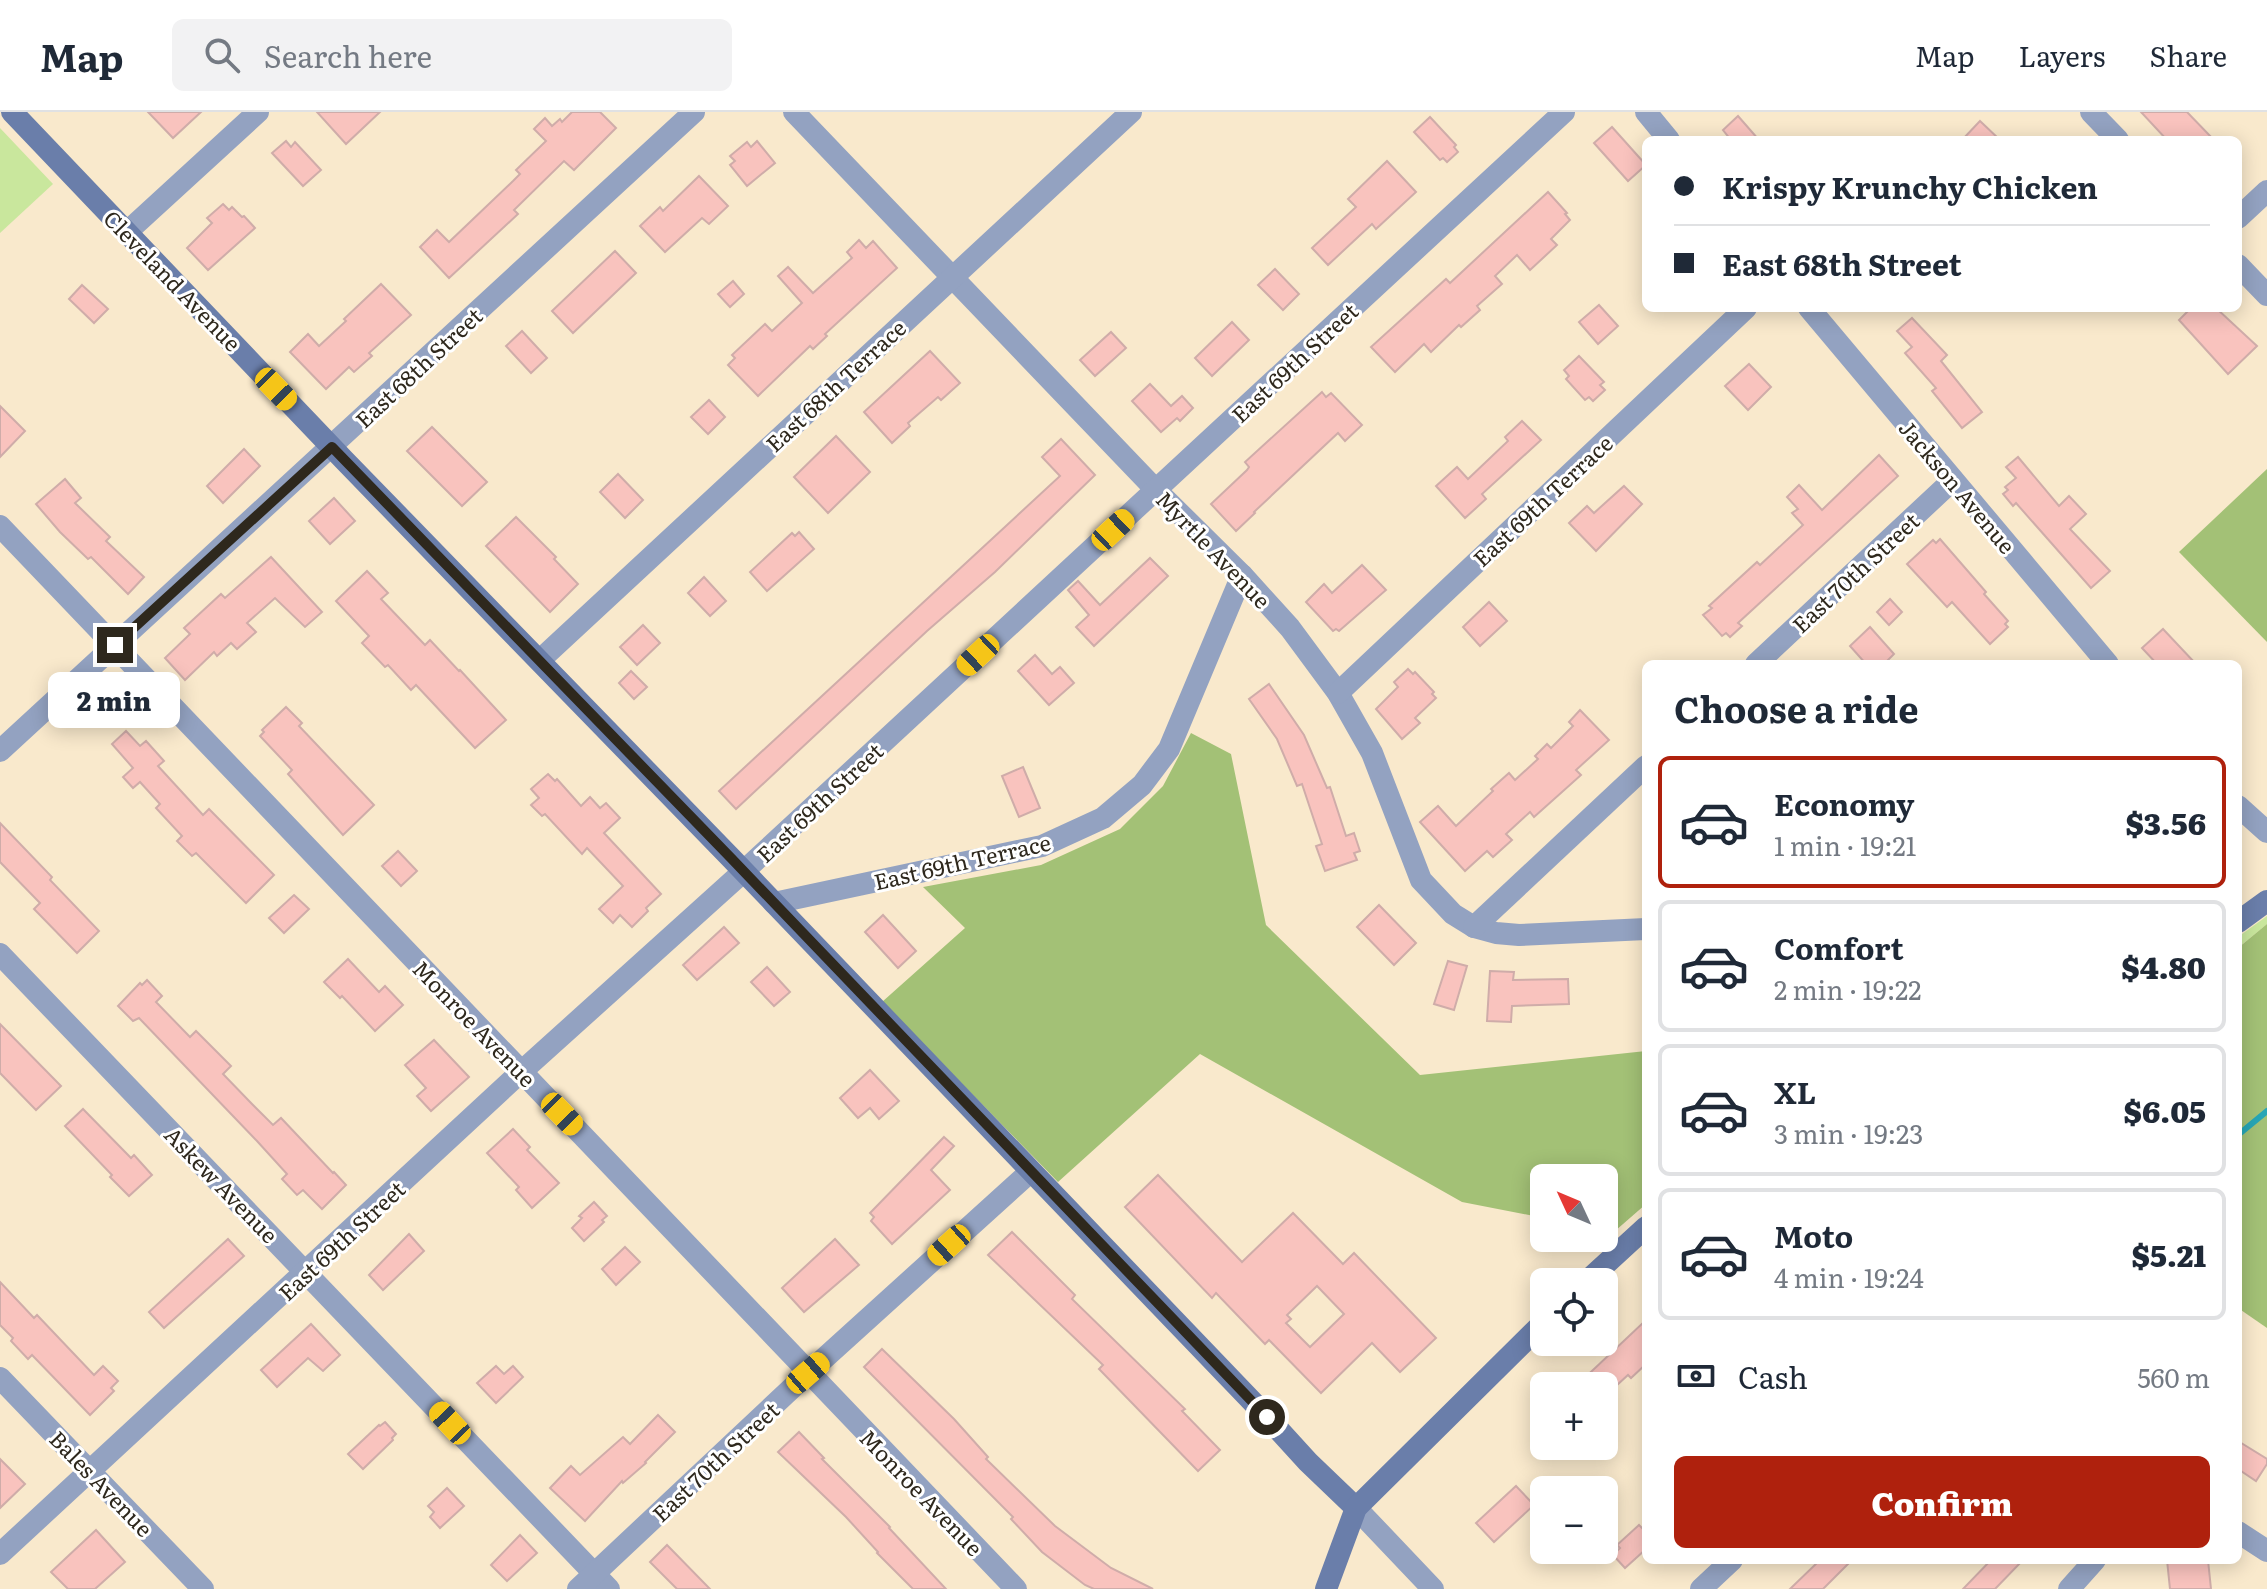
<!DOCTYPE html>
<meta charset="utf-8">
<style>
:root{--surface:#fff;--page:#f2f2f3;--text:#1f2937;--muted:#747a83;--line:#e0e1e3;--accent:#af210d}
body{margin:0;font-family:Literata,serif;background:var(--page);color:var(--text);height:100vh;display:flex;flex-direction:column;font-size:30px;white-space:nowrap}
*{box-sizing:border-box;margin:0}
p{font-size:26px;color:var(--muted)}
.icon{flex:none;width:44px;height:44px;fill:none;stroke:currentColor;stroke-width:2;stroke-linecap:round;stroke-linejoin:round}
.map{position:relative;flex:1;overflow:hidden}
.details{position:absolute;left:1642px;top:548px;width:600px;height:904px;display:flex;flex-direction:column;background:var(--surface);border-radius:12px;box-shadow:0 4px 20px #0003}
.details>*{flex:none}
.top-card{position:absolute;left:1642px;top:24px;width:600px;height:176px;border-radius:12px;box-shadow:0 4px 20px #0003;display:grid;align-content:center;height:176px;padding:0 32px;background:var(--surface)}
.needle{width:52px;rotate:314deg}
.buttons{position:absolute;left:1530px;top:1052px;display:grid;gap:16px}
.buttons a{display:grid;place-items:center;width:88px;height:88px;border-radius:12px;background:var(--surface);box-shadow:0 4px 20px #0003;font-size:40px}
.end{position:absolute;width:36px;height:36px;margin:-18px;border:10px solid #2e281d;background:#fff;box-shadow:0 0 0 4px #fff}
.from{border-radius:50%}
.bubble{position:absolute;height:56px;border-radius:12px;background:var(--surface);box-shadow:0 4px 20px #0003;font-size:26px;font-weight:800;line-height:56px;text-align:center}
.car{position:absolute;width:24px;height:48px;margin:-24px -12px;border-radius:10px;box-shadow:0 0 6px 2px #0007;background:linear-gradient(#f5c518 24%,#345 0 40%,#f5c518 0 76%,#345 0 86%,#f5c518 0)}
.top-card b{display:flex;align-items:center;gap:28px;height:76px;font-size:30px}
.top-card b+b{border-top:2px solid var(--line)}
.top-card i{width:20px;height:20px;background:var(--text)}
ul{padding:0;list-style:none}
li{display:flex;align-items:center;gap:24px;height:132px;margin:0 16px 12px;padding:0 16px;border:4px solid var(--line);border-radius:12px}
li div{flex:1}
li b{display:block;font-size:30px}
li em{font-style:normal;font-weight:800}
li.on{border-color:var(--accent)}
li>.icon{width:72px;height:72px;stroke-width:1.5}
h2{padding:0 32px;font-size:36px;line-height:96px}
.pay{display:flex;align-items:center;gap:20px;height:88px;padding:0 32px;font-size:30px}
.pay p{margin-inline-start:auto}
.cta{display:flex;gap:16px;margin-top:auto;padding:16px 32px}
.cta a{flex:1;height:92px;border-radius:12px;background:var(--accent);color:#fff;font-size:32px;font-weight:800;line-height:92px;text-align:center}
header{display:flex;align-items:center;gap:48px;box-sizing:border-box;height:112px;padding:0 40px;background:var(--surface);border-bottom:2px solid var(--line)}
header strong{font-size:38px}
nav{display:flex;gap:44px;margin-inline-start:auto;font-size:28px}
.search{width:560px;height:72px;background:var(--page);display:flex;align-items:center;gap:20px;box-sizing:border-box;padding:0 28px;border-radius:12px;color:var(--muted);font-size:30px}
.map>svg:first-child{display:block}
.green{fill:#c9e79d}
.forest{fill:#a3c176}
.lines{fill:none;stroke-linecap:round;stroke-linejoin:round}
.stream{stroke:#27a6b6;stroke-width:6}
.building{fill:#f9c3be;stroke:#cfaca9;stroke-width:2;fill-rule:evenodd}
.minor{stroke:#93a2c1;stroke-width:22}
.tertiary{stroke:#93a2c1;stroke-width:22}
.secondary{stroke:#6a7eaa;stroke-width:22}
.route{stroke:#2e281d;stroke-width:10}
.labels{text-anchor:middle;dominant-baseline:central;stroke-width:6;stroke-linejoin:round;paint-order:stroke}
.street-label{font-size:22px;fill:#2e281d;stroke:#fff}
</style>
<header>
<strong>Map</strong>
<div class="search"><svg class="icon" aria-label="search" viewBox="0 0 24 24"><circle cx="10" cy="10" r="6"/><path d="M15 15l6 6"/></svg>Search here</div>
<nav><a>Map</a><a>Layers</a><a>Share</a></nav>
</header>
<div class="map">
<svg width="2267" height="1477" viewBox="0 0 2267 1477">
<rect width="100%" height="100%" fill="#f9e9cc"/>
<g class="green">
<path d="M0,16L53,72L0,121Z"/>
<path d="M2267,804V812L2238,836V825Z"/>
</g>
<g class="forest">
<path d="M2267,357V530L2179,440Z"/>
<path d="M1191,621L1231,642L1266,813L1420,963L1646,939V1092L1615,1119L1604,1117V1066H1544V1106L1462,1090L1200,942L1058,1070L882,890L965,816L923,775L1041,753L1120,717L1163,674Z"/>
<path d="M2267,812V1216L2238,1196V836Z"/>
</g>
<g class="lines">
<path class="stream" d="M2238,1023L2267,999"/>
</g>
<g class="building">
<path d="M148,0H201L173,26Z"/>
<path d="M317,0H380L346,32Z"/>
<path d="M572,0H600L616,16L574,58L564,49L514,98L518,102L449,166L420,135L437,118L449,130L513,69L520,62L516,58L546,29L534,17L545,6L552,14L560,7L562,10Z"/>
<path d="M2141,0H2187L2214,28H2167Z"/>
<path d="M1738,4L1759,28H1731L1723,18Z"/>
<path d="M1430,5L1456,33L1454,35L1458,40L1447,50L1443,46L1440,48L1414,20Z"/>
<path d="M1980,9L2000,28H1962Z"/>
<path d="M1612,15L1646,53L1628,69L1594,31Z"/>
<path d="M286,29L291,35L295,30L321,58L303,74L272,41Z"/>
<path d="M757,29L775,51L747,74L730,53L735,49L730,44L747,30L751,35Z"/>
<path d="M1387,49L1416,80L1376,117L1372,112L1328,153L1312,136L1356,95L1348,87Z"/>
<path d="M699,64L728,94L709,112L702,106L665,140L640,114L660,95L663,99Z"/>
<path d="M1548,80L1567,101L1565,102L1570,108L1551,127L1557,133L1530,158L1517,143L1495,164L1502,172L1477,194L1480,198L1461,215L1459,213L1431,240L1424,232L1395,260L1371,235L1446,167L1450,171Z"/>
<path d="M223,92L229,98L232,95L242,105L244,104L255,116L208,158L187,136L212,111L207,106Z"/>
<path d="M859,128L866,136L873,129L897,156L825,222L827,224L813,237L810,234L758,284L728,253L735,246L732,243L765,212L772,219L802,191L778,164L788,155L813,181L852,146L847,140Z"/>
<path d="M615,139L636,161L573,221L552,199Z"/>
<path d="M1275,157L1299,182L1283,198L1258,173Z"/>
<path d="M733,169L744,182L730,195L718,182Z"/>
<path d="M381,172L411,203L369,241L372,244L354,260L349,255L326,277L290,240L308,222L319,234L346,209L344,207Z"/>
<path d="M82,173L108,197L94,211L69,187Z"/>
<path d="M1599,193L1618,214L1598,232L1579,210Z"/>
<path d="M2191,196H2216L2257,234L2228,262L2179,208Z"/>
<path d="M1912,206L1947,243L1941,249L1982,300L1962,316L1932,279L1936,276L1905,241L1912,235L1897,219Z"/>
<path d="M1232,210L1249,228L1212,264L1195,246Z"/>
<path d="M522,219L547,246L531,261L506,234Z"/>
<path d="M1111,220L1126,236L1095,264L1080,248Z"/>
<path d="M930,239L960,271L941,288L938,285L908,311L910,314L892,331L864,300Z"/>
<path d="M1579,244L1604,270L1600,273L1605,278L1593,289L1589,285L1585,288L1566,267L1569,264L1564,258Z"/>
<path d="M1749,252L1771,275L1748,298L1725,274Z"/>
<path d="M1150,272L1171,294L1182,284L1193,296L1180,309L1177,306L1161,320L1132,289Z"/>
<path d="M1322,280L1326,285L1331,281L1362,313L1345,329L1338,321L1254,400L1255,401L1236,419L1211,392L1247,358L1249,355L1245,350Z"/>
<path d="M709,288L725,305L708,322L691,305Z"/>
<path d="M0,294L25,319L0,345Z"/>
<path d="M1522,309L1541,328L1482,382L1486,387L1465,406L1436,374L1457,355L1468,367L1508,329L1505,325Z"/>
<path d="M432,315L487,370L462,394L407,339Z"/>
<path d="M836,324L870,360L828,401L794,365Z"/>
<path d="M1061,327L1095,363L995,460L927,519L736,697L719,679L1060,364L1042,345Z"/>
<path d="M244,337L260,354L223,391L207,374Z"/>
<path d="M1879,343L1898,364L1738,511L1742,514L1730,525L1726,521L1722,524L1703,503L1712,496L1709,494L1757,450L1760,453L1803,413L1792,401L1798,397L1787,385L1799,373L1822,398Z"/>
<path d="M2018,345L2059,394L2069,384L2086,402L2070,417L2110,459L2091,476L2016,391L2013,394L2003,382L2008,378L2005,375L2016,366L2006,355Z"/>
<path d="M618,362L643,388L625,406L600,380Z"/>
<path d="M65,367L81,386L75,391L110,425L106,429L144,465L128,482L91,445L88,447L60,420L36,392Z"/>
<path d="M1624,374L1642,392L1596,439L1569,411L1587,394L1594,401Z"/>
<path d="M334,386L355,409L330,432L309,409Z"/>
<path d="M516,405L556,445L554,447L578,472L550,500L486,434Z"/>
<path d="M799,420L814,437L767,479L750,460L792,421L795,424Z"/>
<path d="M1940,427L1986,480L1984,482L2008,509L2005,512L2008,515L1990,532L1952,490L1947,495L1907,452L1933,428L1936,431Z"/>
<path d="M271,445L322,500L305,515L275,486L247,511L256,520L237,537L231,531L217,544L214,540L185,568L165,546L190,522L184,516L221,482L225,486Z"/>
<path d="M1150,446L1168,464L1094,534L1076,515L1089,503L1068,478L1078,469L1100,493Z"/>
<path d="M1362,453L1386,478L1339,519L1336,517L1333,519L1306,490L1324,472L1332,481Z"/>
<path d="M367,459L388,481L381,487L425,533L430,528L459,559L460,558L506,608L475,636L416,573L411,578L388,553L385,555L362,531L369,524L336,489Z"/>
<path d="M704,465L726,489L710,504L688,481Z"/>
<path d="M1890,487L1902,500L1889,513L1877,500Z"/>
<path d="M1489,490L1507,509L1480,534L1463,515Z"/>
<path d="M643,513L660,531L637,553L620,535Z"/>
<path d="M1870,515L1894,542L1884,552H1866L1850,534Z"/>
<path d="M2163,517L2196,552H2157L2142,536Z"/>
<path d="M1035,543L1052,562L1060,555L1074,571L1049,593L1018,559Z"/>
<path d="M1408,557L1413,562L1415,560L1434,580L1432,582L1436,586L1415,606L1420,611L1402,627L1376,597L1398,575L1394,570Z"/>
<path d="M631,559L647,575L634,587L619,571Z"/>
<path d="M1269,572L1304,623L1327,676L1330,675L1346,724L1354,721L1360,739L1354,741L1357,748L1325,759L1316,734L1322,732L1302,672L1297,674L1277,627L1249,587Z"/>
<path d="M286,595L302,611L299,614L374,693L343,723L288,662L292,658L260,624L264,620L262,618Z"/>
<path d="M1580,598L1609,628L1576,658L1581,663L1562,680L1534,705L1530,700L1506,722L1512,728L1493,745L1487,739L1465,759L1420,710L1438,694L1456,714L1493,679L1491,677L1509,661L1515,668L1538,647L1535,644L1547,632L1551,636L1573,614L1569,610Z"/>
<path d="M126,619L140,634L146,629L164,649L158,654L203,703L209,697L274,763L246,791L196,741L192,744L177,729L182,724L156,696L160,692L140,670L133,676L123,665L133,656L112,632Z"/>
<path d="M1023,655L1040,696L1019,705L1002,664Z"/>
<path d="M548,662L555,669L557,667L581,694L590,685L600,696L606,691L620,706L604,721L661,782L646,796L648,799L632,815L620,803L613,811L599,797L623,774L587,736L582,742L545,702L542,704L531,693L539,686L531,677Z"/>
<path d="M0,711L52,765L50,768L99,819L77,841L34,797L40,791L0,750Z"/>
<path d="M398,739L417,759L401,774L382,754Z"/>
<path d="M294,783L309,797L284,821L269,806Z"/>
<path d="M1379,793L1416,831L1394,853L1357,815Z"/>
<path d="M883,803L916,839L898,856L865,820Z"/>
<path d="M724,815L739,831L697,868L683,853Z"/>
<path d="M348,847L379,880L385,874L403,893L375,919L342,884L340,886L324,870Z"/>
<path d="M1448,849L1467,854L1454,898L1434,892Z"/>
<path d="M767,855L790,880L774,894L751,870Z"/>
<path d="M1490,859L1514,860L1513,868L1568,867L1569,892L1512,894L1511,910L1487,909Z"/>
<path d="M147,868L162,884L156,890L190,925L196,919L231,954L223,962L252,992L273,1013L281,1006L333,1061L334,1060L346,1073L322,1097L303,1078L297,1083L282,1067L287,1062L257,1029L139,906L133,909L118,894L140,871L142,873Z"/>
<path d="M0,912L61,974L36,998L0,961Z"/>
<path d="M434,928L469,965L431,999L417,984L426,976L405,953Z"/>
<path d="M870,958L899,989L879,1007L870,996L858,1006L840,986Z"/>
<path d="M83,997L131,1046L134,1043L152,1063L129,1084L110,1065L112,1063L65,1014Z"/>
<path d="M513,1017L530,1035L527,1038L559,1071L532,1096L516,1078L519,1075L487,1041Z"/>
<path d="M944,1025L954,1034L931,1058L950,1078L892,1132L871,1109L874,1105L870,1101Z"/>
<path d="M1158,1063L1242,1150L1293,1101L1343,1152L1354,1141L1436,1226L1400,1260L1372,1231L1321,1281L1269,1228L1265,1232L1216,1181L1212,1186L1125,1095ZM1317,1174L1344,1202L1310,1235L1286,1211L1291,1207L1287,1203Z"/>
<path d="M594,1090L607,1104L602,1108L604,1110L584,1129L572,1116L582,1106L579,1104Z"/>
<path d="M1012,1120L1075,1183L1072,1187L1185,1297L1182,1299L1220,1338L1198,1359L1099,1257L1103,1253L988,1143Z"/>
<path d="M409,1122L424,1139L383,1178L369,1163Z"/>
<path d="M228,1127L244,1144L164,1216L149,1200Z"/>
<path d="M835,1127L859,1153L804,1200L782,1176Z"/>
<path d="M625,1135L640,1150L616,1173L602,1157Z"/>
<path d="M0,1170L34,1206L37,1203L94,1263L103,1254L118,1269L111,1276L114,1279L90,1303L32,1243L28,1247L11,1229L13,1226L0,1213Z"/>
<path d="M1646,1208V1252L1631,1266L1628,1263L1604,1285V1274H1576Z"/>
<path d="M311,1212L340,1243L323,1259L308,1246L277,1275L261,1258Z"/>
<path d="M882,1237L954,1307L988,1345L986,1347L1055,1414L1111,1456L1153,1477H1094L1085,1473L1042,1440L1011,1407L1013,1405L864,1255Z"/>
<path d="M496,1254L504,1262L513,1254L523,1265L496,1291L477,1271Z"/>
<path d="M658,1303L675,1320L645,1350L646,1351L623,1371L622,1369L585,1409L550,1376L571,1354L580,1363L623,1325L630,1332Z"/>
<path d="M385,1310L396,1322L392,1326L393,1328L363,1357L348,1342L379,1313L380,1314Z"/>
<path d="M799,1320L824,1346L822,1347L890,1415L889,1416L946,1477H913L877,1441L878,1440L846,1405L778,1340Z"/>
<path d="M2238,1329L2267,1347V1352L2256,1369L2238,1357Z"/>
<path d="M0,1347L25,1372L0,1396Z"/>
<path d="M1516,1374L1534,1393L1494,1430L1476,1411Z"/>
<path d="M447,1376L464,1394L440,1416L430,1405L434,1400L428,1394Z"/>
<path d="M1639,1413L1646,1420V1437L1625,1456L1613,1443L1620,1436L1617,1433Z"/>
<path d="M96,1418L125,1450L95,1477H68L51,1460Z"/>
<path d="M520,1423L537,1441L507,1469L491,1453Z"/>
<path d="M667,1433L710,1477H677L650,1450Z"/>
<path d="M1820,1448H1852L1823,1477H1790Z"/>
<path d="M1991,1448H2023L1995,1477H1963Z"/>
<path d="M2167,1448H2208L2211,1477H2170Z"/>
</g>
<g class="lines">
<g class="minor">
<path d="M794,0L1156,378L1242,463L1290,516L1338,581L1372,641L1421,768L1453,802L1474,815L1496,821L1519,823L1646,817"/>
<path d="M1646,0L1669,28"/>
<path d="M2091,0L2118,28"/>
<path d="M2238,106L2267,79"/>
<path d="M127,120L258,0"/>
<path d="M2238,153L2267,183"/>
<path d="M1809,196L2108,552"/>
<path d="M0,414L1016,1477"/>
<path d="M540,548L1131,0"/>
<path d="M1756,552L1953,368"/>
<path d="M1338,581L1746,196"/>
<path d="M0,639L694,0"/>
<path d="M2238,694L2267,720"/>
<path d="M774,791L1042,734L1103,706L1142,673L1169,637L1242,463"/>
<path d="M1474,815L1646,654"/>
<path d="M0,842L609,1477"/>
<path d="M0,1266L203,1477"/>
<path d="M2238,1420L2267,1439"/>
<path d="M0,1442L510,970L744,759L1564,0"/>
<path d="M578,1477L808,1261L1030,1060"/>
<path d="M1701,1477L1732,1448"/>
<path d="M2069,1477L2095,1448"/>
</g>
<path class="tertiary" d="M1356,1396L1433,1477"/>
<g class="secondary">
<path d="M12,0L344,348L731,746L1267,1305L1308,1350L1356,1396"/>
<path d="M2238,810L2267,789"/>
<path d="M1586,1170L1646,1115"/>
<path d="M1326,1477L1356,1396L1544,1210"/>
</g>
</g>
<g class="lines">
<path class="route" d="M115,533L332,335L731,746L1267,1305"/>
</g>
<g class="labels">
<g class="street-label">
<text transform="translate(173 168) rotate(46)">Cleveland Avenue</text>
<text transform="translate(1294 250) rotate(-43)">East 69th Street</text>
<text transform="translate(418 255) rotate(-43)">East 68th Street</text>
<text transform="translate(835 273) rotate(-43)">East 68th Terrace</text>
<text transform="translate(1958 374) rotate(50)">Jackson Avenue</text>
<text transform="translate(1542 388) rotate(-43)">East 69th Terrace</text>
<text transform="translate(1214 437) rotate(46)">Myrtle Avenue</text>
<text transform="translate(1855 460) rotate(-43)">East 70th Street</text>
<text transform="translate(819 690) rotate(-43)">East 69th Street</text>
<text transform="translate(962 749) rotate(-13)">East 69th Terrace</text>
<text transform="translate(475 911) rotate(46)">Monroe Avenue</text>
<text transform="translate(222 1072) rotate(46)">Askew Avenue</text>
<text transform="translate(341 1128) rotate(-43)">East 69th Street</text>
<text transform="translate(715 1349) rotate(-43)">East 70th Street</text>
<text transform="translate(102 1371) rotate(46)">Bales Avenue</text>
<text transform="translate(922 1380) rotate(46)">Monroe Avenue</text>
</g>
</g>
</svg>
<div class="buttons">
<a><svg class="needle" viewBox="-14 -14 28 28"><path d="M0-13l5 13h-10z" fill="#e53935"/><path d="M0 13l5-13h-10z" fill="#747a83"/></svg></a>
<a><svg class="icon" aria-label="locate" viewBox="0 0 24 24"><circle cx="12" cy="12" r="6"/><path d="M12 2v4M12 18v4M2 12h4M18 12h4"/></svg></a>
<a>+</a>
<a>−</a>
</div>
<i class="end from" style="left:1267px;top:1305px"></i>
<i class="end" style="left:115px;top:533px"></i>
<div class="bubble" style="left:48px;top:560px;width:132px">2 min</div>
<i class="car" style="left:276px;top:277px;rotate:136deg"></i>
<i class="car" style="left:1113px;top:418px;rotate:47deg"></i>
<i class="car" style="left:978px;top:543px;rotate:227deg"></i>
<i class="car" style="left:562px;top:1002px;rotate:136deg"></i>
<i class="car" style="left:949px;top:1133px;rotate:228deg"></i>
<i class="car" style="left:808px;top:1261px;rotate:49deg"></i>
<i class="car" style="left:450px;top:1311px;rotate:317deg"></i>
<div class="top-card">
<b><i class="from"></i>Krispy Krunchy Chicken</b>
<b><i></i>East 68th Street</b>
</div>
<section class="details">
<h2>Choose a ride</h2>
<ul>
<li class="on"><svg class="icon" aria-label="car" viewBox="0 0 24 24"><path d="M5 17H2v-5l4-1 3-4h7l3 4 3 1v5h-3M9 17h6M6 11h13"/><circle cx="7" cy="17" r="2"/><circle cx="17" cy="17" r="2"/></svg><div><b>Economy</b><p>1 min · 19:21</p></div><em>$3.56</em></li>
<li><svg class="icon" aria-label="car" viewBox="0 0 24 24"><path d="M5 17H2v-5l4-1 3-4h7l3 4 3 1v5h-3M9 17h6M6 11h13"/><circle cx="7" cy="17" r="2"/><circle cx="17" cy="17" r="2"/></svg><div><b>Comfort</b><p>2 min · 19:22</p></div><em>$4.80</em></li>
<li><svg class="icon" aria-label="car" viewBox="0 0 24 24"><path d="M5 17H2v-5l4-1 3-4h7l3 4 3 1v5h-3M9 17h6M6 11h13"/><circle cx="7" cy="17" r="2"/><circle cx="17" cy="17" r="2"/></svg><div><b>XL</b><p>3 min · 19:23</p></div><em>$6.05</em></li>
<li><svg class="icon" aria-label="car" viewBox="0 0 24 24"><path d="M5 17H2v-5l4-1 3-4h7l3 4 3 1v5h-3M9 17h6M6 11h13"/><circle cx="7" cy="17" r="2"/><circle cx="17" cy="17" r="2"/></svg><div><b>Moto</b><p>4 min · 19:24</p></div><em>$5.21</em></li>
</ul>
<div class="pay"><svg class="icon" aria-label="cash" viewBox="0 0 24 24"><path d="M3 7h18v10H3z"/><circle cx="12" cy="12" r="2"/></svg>Cash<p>560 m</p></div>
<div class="cta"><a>Confirm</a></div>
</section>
</div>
